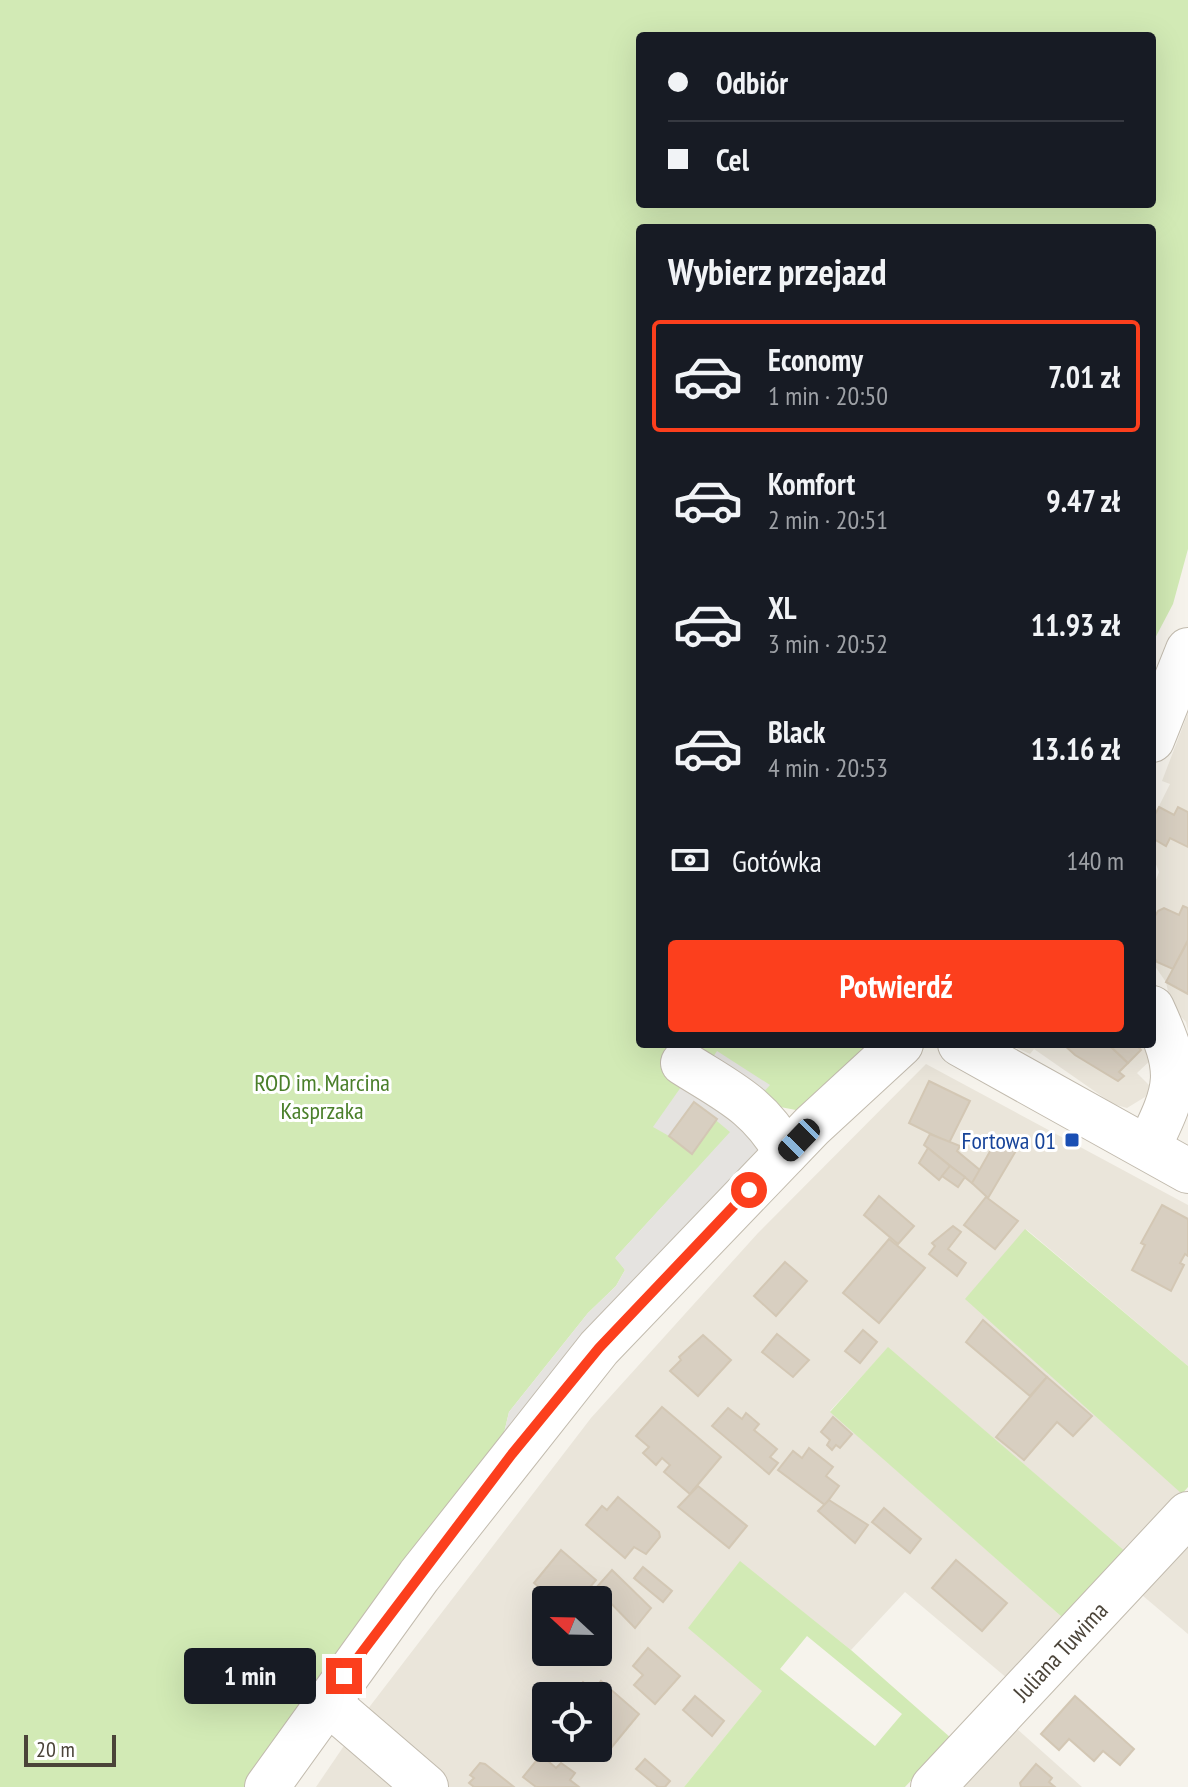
<!DOCTYPE html>
<html lang="pl">
<meta charset="utf-8">
<style>
:root{--surface:#171b24;--page:#242831;--text:#f1f3f6;--muted:#9ea1a6;--line:#363941;--accent:#fc3f1d}
body{margin:0;font-family:"PT Sans Narrow",sans-serif;background:var(--page);color:var(--text);height:100vh;display:flex;flex-direction:column;font-size:30px;white-space:nowrap}
*{box-sizing:border-box;margin:0}
p{font-size:26px;color:var(--muted)}
.icon{flex:none;width:44px;height:44px;fill:none;stroke:currentColor;stroke-width:2;stroke-linecap:round;stroke-linejoin:round}
.map{position:relative;flex:1;overflow:hidden}
.panel{position:absolute;left:636px;top:224px;width:520px;height:824px;display:flex;flex-direction:column;background:var(--surface);border-radius:8px;box-shadow:0 8px 32px #0002}
.panel>*{flex:none}
.guide{position:absolute;left:636px;top:32px;width:520px;height:176px;border-radius:8px;box-shadow:0 8px 32px #0002;display:grid;align-content:center;height:176px;padding:0 32px;background:var(--surface)}
.needle{width:52px;rotate:292deg}
.tools{position:absolute;left:532px;top:1586px;display:grid;gap:16px}
.tools a{display:grid;place-items:center;width:80px;height:80px;border-radius:8px;background:var(--surface);box-shadow:0 8px 32px #0002;font-size:40px}
.scale{position:absolute;left:24px;bottom:20px;width:92px;box-sizing:border-box;padding-left:8px;border:4px solid #4b4439;border-top:0;font-size:22px;line-height:28px;white-space:nowrap;color:#4b4439;-webkit-text-stroke:6px #fff;paint-order:stroke}
.end{position:absolute;width:36px;height:36px;margin:-18px;border:10px solid #fc3f1d;background:#fff;box-shadow:0 0 0 4px #fff}
.from{border-radius:50%}
.bubble{position:absolute;height:56px;border-radius:8px;background:var(--surface);box-shadow:0 8px 32px #0002;font-size:26px;font-weight:700;line-height:56px;text-align:center}
.car{position:absolute;width:24px;height:48px;margin:-24px -12px;border-radius:10px;box-shadow:0 0 6px 2px #0007;background:linear-gradient(#222 24%,#8ab4d8 0 40%,#222 0 76%,#8ab4d8 0 86%,#222 0)}
.guide b{display:flex;align-items:center;gap:28px;height:76px;font-size:30px}
.guide b+b{border-top:2px solid var(--line)}
.guide i{width:20px;height:20px;background:var(--text)}
ul{padding:0;list-style:none}
li{display:flex;align-items:center;gap:24px;height:112px;margin:0 16px 12px;padding:0 16px;border:4px solid transparent;border-radius:8px}
li div{flex:1}
li b{display:block;font-size:30px}
li em{font-style:normal;font-weight:700}
li.on{border-color:var(--accent)}
li>.icon{width:72px;height:72px;stroke-width:1.5}
h2{padding:0 32px;font-size:36px;line-height:96px}
.pay{display:flex;align-items:center;gap:20px;height:88px;padding:0 32px;font-size:30px}
.pay p{margin-inline-start:auto}
.primary-button{display:flex;gap:16px;margin-top:auto;padding:16px 32px}
.primary-button a{flex:1;height:92px;border-radius:8px;background:var(--accent);color:#fff;font-size:32px;font-weight:700;line-height:92px;text-align:center}
.map>svg:first-child{display:block}
.residential{fill:#eae5da;fill-rule:evenodd}
.green{fill:#d2eab5;fill-rule:evenodd}
.parking{fill:#e5e3e0}
.building{fill:#d8cfc1;stroke:#d3c7b4;stroke-width:2}
.lines{fill:none;stroke-linecap:round;stroke-linejoin:round}
.minor-casing{stroke:#c2bbae;stroke-width:46}
.minor{stroke:#fff;stroke-width:44}
.route{stroke:#fc3f1d;stroke-width:10}
.transit-dot{fill:#1a4fb4;stroke:#fff;stroke-width:3}
.labels{text-anchor:middle;dominant-baseline:central;stroke-width:6;stroke-linejoin:round;paint-order:stroke}
.park-label{font-size:24px;fill:#4a7f2a;stroke:#fff}
.transit-label{font-size:24px;fill:#164399;stroke:#fff;text-anchor:end}
.street-label{font-size:24px;fill:#4b4439;stroke:#fff}
</style>
<div class="map">
<svg width="1188" height="1787" viewBox="0 0 1188 1787">
<rect width="100%" height="100%" fill="#f6f3ec"/>
<g class="residential">
<path d="M1188,713V1031L1186,1022L1171,1006L1166,982L1152,962V890L1159,872L1152,854V820L1170,784L1162,781Z"/>
<path d="M1008,1044H1151L1156,1055L1137,1073L1151,1087L1145,1097L1127,1108L1113,1104L1034,1049L1030,1054Z"/>
<path d="M926,1064L1188,1205V1366L1026,1229L1182,1494L1126,1552L888,1348L830,1411L1063,1618L1008,1679L905,1592L851,1650L740,1562L763,1690L684,1787H448L364,1714L591,1418L758,1233ZM546,1600H598V1652H546ZM546,1696H598V1748H546Z"/>
<path d="M1188,1547V1634L1142,1595Z"/>
<path d="M1016,1728L1082,1787H961Z"/>
<path d="M350,1737L407,1787H316Z"/>
</g>
<g class="green">
<path d="M0,0H1188V549L1173,604L1152,644V228H640V1044H874L801,1111L770,1105L742,1120L616,1257L625,1270L616,1286L588,1313L509,1412L503,1437L252,1787H0ZM640,36H1152V204H640Z"/>
<path d="M1025,1229L1188,1366V1487L1182,1494L965,1299Z"/>
<path d="M888,1347L1126,1552L1063,1618L830,1412Z"/>
<path d="M740,1561L851,1650L951,1738L905,1787H684L762,1691L688,1628ZM807,1636L902,1714L875,1746L780,1669Z"/>
</g>
<path class="parking" d="M717,1051L770,1085L758,1098L761,1148L503,1437L509,1412L588,1313L616,1286L625,1270L615,1258L730,1132L694,1102L669,1136L653,1127L695,1067L706,1068Z"/>
<g class="building">
<path d="M1159,807L1174,815L1178,807L1188,812V847L1170,838L1166,846L1152,838V820Z"/>
<path d="M1183,906L1188,908V940L1173,969L1157,962L1152,954V921L1158,911L1164,908L1179,915Z"/>
<path d="M1188,941V994L1166,982Z"/>
<path d="M1063,1044H1108L1128,1063L1119,1072L1124,1076L1118,1081L1075,1055Z"/>
<path d="M1108,1044H1136L1141,1050L1128,1063Z"/>
<path d="M929,1081L970,1101L949,1143L909,1123Z"/>
<path d="M694,1102L717,1119L692,1154L669,1136Z"/>
<path d="M930,1134L960,1146L957,1151L981,1171L972,1183L924,1145Z"/>
<path d="M997,1139L1017,1149L988,1198L972,1183Z"/>
<path d="M928,1148L950,1166L939,1180L919,1163Z"/>
<path d="M950,1166L965,1177L958,1187L942,1176Z"/>
<path d="M879,1196L914,1226L898,1244L864,1215Z"/>
<path d="M986,1197L1018,1221L995,1249L964,1225Z"/>
<path d="M1162,1205L1188,1219V1256L1185,1254L1180,1263L1184,1265L1171,1291L1132,1270L1145,1245L1141,1243Z"/>
<path d="M953,1226L961,1232L948,1249L966,1263L957,1276L929,1254L935,1246L932,1243Z"/>
<path d="M889,1239L925,1268L879,1323L843,1293Z"/>
<path d="M785,1262L807,1281L776,1316L754,1296Z"/>
<path d="M983,1320L1047,1377L1030,1396L966,1342Z"/>
<path d="M863,1330L877,1342L860,1363L845,1351Z"/>
<path d="M777,1334L809,1360L793,1377L762,1352Z"/>
<path d="M703,1335L731,1360L698,1396L670,1371L681,1360L679,1357Z"/>
<path d="M1047,1377L1092,1416L1073,1436L1057,1422L1024,1460L996,1437Z"/>
<path d="M662,1407L721,1457L690,1494L664,1472L670,1465L662,1458L656,1465L643,1453L649,1447L636,1436Z"/>
<path d="M728,1408L742,1419L746,1413L759,1424L754,1430L777,1449L770,1457L778,1463L769,1474L712,1426Z"/>
<path d="M833,1417L852,1434L840,1448L836,1445L832,1450L827,1445L830,1440L821,1432Z"/>
<path d="M809,1448L833,1467L826,1476L839,1486L825,1505L778,1470L793,1451L802,1458Z"/>
<path d="M698,1486L747,1526L729,1548L678,1507Z"/>
<path d="M618,1497L659,1532L660,1537L646,1554L634,1547L625,1558L586,1525L602,1506L607,1510Z"/>
<path d="M829,1500L868,1525L855,1543L818,1511Z"/>
<path d="M884,1508L921,1539L910,1553L872,1522Z"/>
<path d="M561,1550L596,1580L579,1600L552,1598L546,1600L545,1606L535,1597L541,1589L534,1583Z"/>
<path d="M956,1560L1007,1603L982,1631L932,1588Z"/>
<path d="M643,1567L672,1591L663,1602L634,1578Z"/>
<path d="M612,1570L651,1608L635,1628L596,1588Z"/>
<path d="M648,1648L680,1676L655,1704L634,1685L643,1675L633,1666Z"/>
<path d="M601,1681L639,1714L611,1748L598,1737V1696H570L583,1682L593,1690Z"/>
<path d="M695,1696L724,1721L712,1736L683,1710Z"/>
<path d="M1075,1696L1134,1749L1120,1765L1103,1751L1094,1761L1069,1739L1059,1750L1041,1734Z"/>
<path d="M541,1755L556,1768L561,1763L575,1773L570,1780L579,1787H536L523,1777Z"/>
<path d="M645,1759L670,1781L665,1787H658L636,1769Z"/>
<path d="M480,1763L485,1764L514,1787H474L469,1783L474,1778L470,1775Z"/>
<path d="M1036,1764L1052,1778L1049,1782L1055,1787H1021L1020,1783Z"/>
</g>
<g class="lines">
<defs>
<g id="minor">
<path d="M1152,740L1188,650"/>
<path d="M960,1044L1188,1171"/>
<path d="M683,1063C727,1091 760,1105 786,1153"/>
<path d="M1148,1148C1179,1085 1182,1073 1152,1008"/>
<path d="M326,1701L426,1787"/>
<path d="M267,1787L419,1576L599,1348L812,1126L901,1044"/>
<path id="s1" d="M933,1787L1188,1514"/>
</g>
</defs>
<use href="#minor" class="minor-casing"/>
<use href="#minor" class="minor"/>
</g>
<g class="lines">
<path class="route" d="M344,1676L512,1454L599,1348L749,1190"/>
</g>
<rect class="transit-dot" x="1064" y="1132" width="16" height="16" rx="4"/>
<g class="labels">
<g class="park-label">
<text x="322" y="1082">ROD im. Marcina<tspan x="322" dy="28">Kasprzaka</tspan></text>
</g>
<g class="transit-label">
<text x="1056" y="1140">Fortowa 01</text>
</g>
<g class="street-label">
<text stroke="none"><textPath href="#s1" startOffset="186">Juliana Tuwima</textPath></text>
</g>
</g>
</svg>
<div class="tools">
<a><svg class="needle" viewBox="-14 -14 28 28"><path d="M0-13l5 13h-10z" fill="#e53935"/><path d="M0 13l5-13h-10z" fill="#9ea1a6"/></svg></a>
<a><svg class="icon" aria-label="locate" viewBox="0 0 24 24"><circle cx="12" cy="12" r="6"/><path d="M12 2v4M12 18v4M2 12h4M18 12h4"/></svg></a>
</div>
<div class="scale">20 m</div>
<i class="end from" style="left:749px;top:1190px"></i>
<i class="end" style="left:344px;top:1676px"></i>
<div class="bubble" style="left:184px;top:1648px;width:132px">1 min</div>
<i class="car" style="left:799px;top:1140px;rotate:224deg"></i>
<div class="guide">
<b><i class="from"></i>Odbiór</b>
<b><i></i>Cel</b>
</div>
<section class="panel">
<h2>Wybierz przejazd</h2>
<ul>
<li class="on"><svg class="icon" aria-label="car" viewBox="0 0 24 24"><path d="M5 17H2v-5l4-1 3-4h7l3 4 3 1v5h-3M9 17h6M6 11h13"/><circle cx="7" cy="17" r="2"/><circle cx="17" cy="17" r="2"/></svg><div><b>Economy</b><p>1 min · 20:50</p></div><em>7.01 zł</em></li>
<li><svg class="icon" aria-label="car" viewBox="0 0 24 24"><path d="M5 17H2v-5l4-1 3-4h7l3 4 3 1v5h-3M9 17h6M6 11h13"/><circle cx="7" cy="17" r="2"/><circle cx="17" cy="17" r="2"/></svg><div><b>Komfort</b><p>2 min · 20:51</p></div><em>9.47 zł</em></li>
<li><svg class="icon" aria-label="car" viewBox="0 0 24 24"><path d="M5 17H2v-5l4-1 3-4h7l3 4 3 1v5h-3M9 17h6M6 11h13"/><circle cx="7" cy="17" r="2"/><circle cx="17" cy="17" r="2"/></svg><div><b>XL</b><p>3 min · 20:52</p></div><em>11.93 zł</em></li>
<li><svg class="icon" aria-label="car" viewBox="0 0 24 24"><path d="M5 17H2v-5l4-1 3-4h7l3 4 3 1v5h-3M9 17h6M6 11h13"/><circle cx="7" cy="17" r="2"/><circle cx="17" cy="17" r="2"/></svg><div><b>Black</b><p>4 min · 20:53</p></div><em>13.16 zł</em></li>
</ul>
<div class="pay"><svg class="icon" aria-label="cash" viewBox="0 0 24 24"><path d="M3 7h18v10H3z"/><circle cx="12" cy="12" r="2"/></svg>Gotówka<p>140 m</p></div>
<div class="primary-button"><a>Potwierdź</a></div>
</section>
</div>
